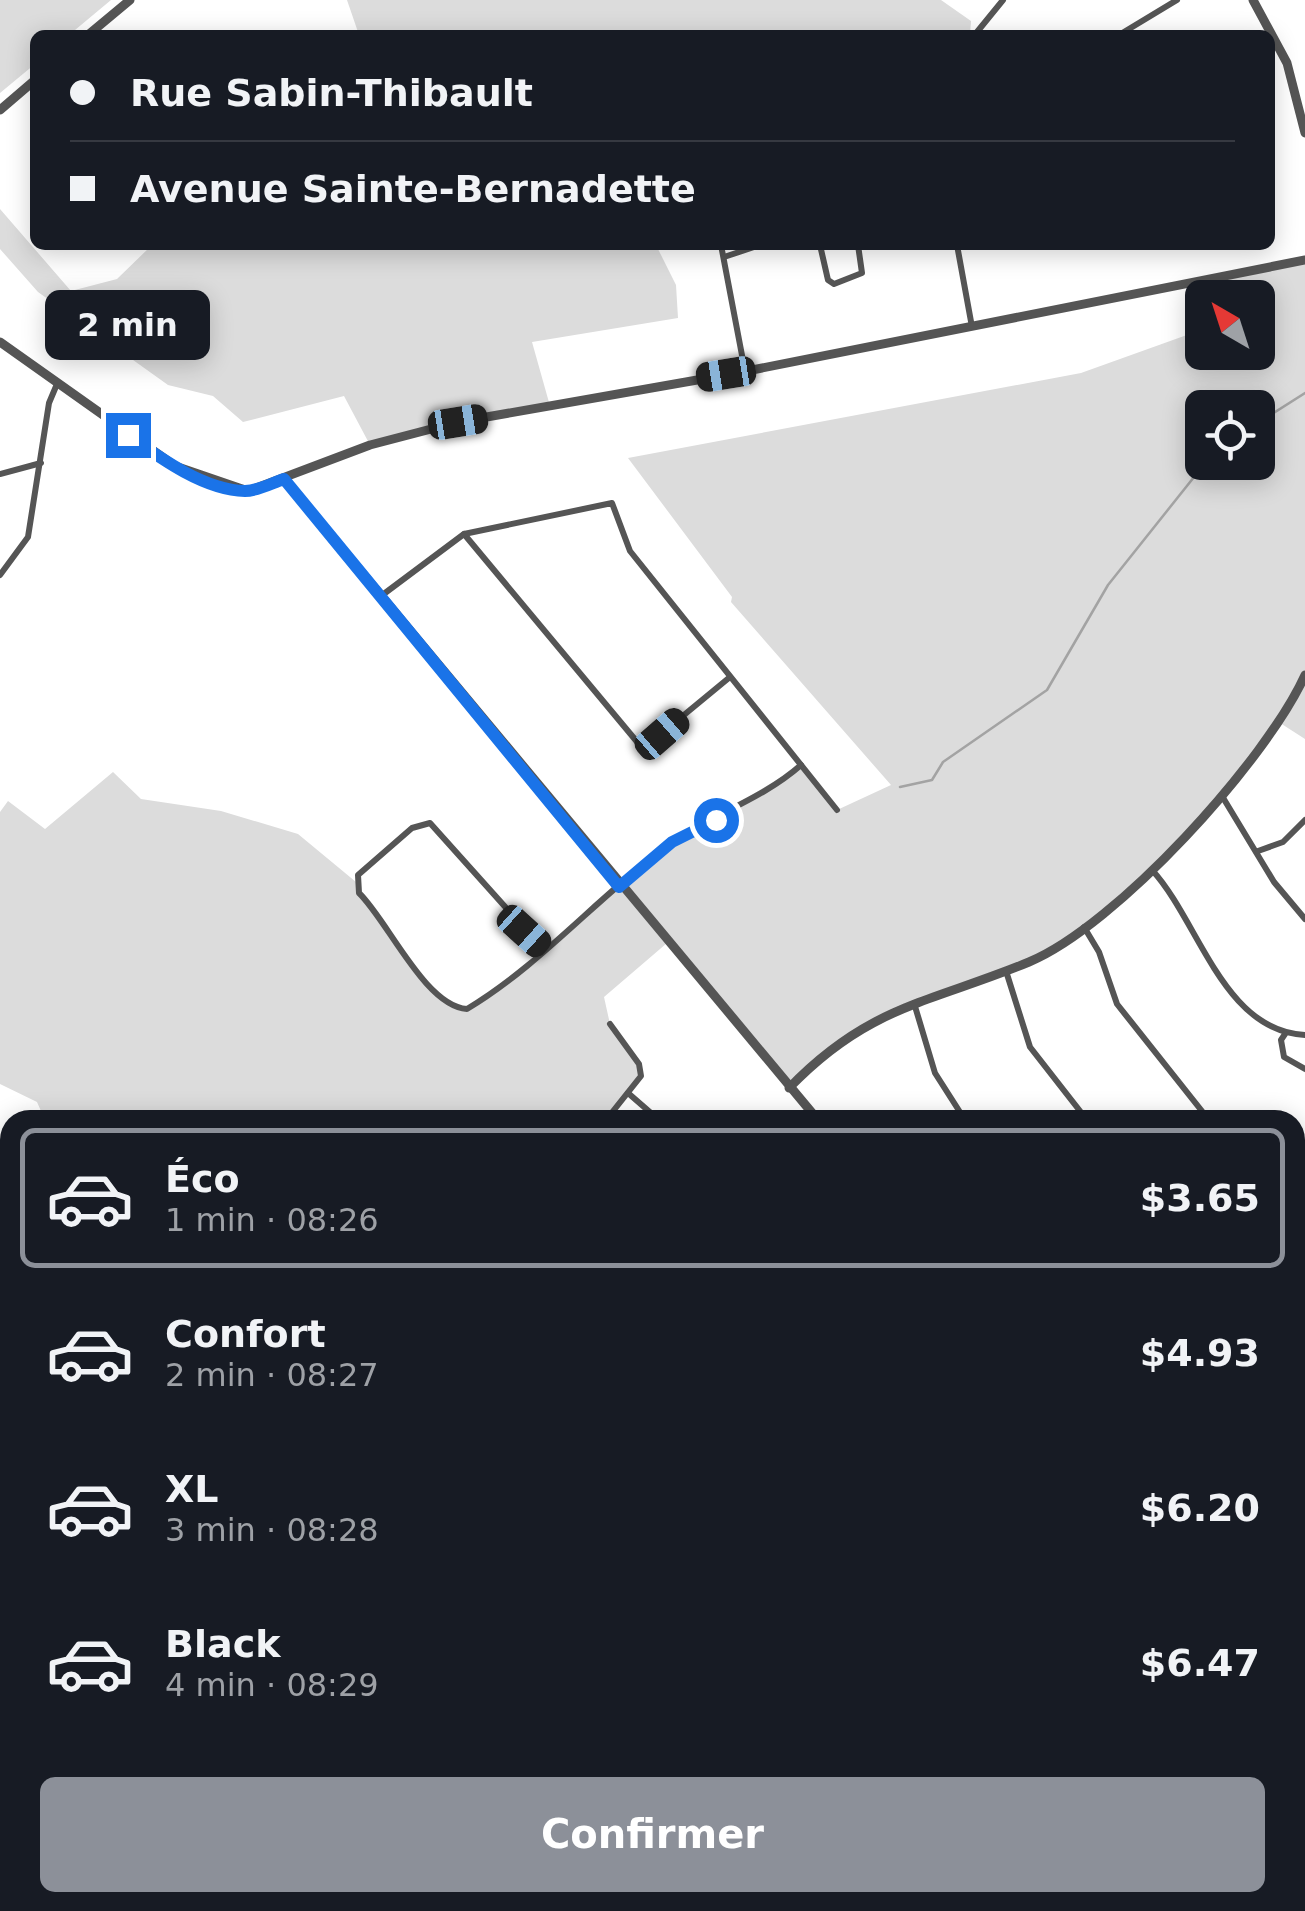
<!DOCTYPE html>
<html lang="fr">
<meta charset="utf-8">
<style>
:root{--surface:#171b24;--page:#242831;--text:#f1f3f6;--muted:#9ea1a6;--line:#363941;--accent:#8c9099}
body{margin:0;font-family:"DejaVu Sans",sans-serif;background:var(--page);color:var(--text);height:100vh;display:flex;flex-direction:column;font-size:38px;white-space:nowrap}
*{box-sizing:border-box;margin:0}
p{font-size:32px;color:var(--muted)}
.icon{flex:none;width:55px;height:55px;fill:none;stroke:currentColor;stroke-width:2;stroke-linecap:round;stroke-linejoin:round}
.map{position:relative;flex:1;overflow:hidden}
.drawer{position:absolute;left:0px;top:1110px;width:1305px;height:802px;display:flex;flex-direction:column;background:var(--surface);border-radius:30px 30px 0 0;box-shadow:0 5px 25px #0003}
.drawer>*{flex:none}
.top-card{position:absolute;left:30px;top:30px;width:1245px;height:220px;border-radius:15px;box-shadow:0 5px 25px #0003;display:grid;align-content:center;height:220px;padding:0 40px;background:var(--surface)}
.needle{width:65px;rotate:321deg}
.fabs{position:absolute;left:1185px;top:280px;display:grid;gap:20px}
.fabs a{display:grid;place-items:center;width:90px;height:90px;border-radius:15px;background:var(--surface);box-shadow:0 5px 25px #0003;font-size:50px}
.end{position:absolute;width:45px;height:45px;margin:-22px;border:12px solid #1a73e8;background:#fff;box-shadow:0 0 0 5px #fff}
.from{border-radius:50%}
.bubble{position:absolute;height:70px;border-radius:15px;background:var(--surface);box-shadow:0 5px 25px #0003;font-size:32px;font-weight:700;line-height:70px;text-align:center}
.car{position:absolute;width:30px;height:60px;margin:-30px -15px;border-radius:12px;box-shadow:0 0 8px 2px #0007;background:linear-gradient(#222 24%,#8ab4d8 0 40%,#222 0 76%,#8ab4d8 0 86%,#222 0)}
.top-card b{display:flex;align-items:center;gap:35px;height:95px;font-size:38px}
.top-card b+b{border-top:2px solid var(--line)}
.top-card i{width:25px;height:25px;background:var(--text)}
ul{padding:18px 0 0;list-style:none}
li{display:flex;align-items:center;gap:30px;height:140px;margin:0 20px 15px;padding:0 20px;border:5px solid transparent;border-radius:15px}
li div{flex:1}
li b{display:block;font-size:38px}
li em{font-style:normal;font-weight:700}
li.active{border-color:var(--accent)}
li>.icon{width:90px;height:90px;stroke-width:1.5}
.button{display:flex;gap:20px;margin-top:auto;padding:20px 40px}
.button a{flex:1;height:115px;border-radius:15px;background:var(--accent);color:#fff;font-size:40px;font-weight:700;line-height:115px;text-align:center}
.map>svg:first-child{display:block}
.green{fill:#dcdcdc;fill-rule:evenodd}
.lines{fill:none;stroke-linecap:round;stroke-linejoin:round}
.stream{stroke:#a3a3a3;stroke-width:2.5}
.minor{stroke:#555;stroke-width:6}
.tertiary{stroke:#555;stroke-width:9}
.secondary{stroke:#222;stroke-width:9}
.route{stroke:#1a73e8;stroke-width:12}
</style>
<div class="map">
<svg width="1305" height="1911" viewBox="0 0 1305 1911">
<rect width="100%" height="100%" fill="#fff"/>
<g class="green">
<path d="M0,0H111L69,35H35V64L0,93Z"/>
<path d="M347,0H941L971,21L970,35H359Z"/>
<path d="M0,209L71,291L117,279L152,245H656L676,285L678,318L532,342L550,406L370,445L344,396L243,422L213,396L168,385L38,292L0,249Z"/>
<path d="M1305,260V739L1277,721L1205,817L1099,917L1030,962L876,1018L789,1088L667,943L604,997L610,1024L639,1064L641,1076L606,1120H45L37,1102L0,1084V812L8,801L45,829L113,772L141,799L221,811L298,834L356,882L359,893L424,979L458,1009L484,1000L661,850L801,765L837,810L891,785L731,602L732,597L628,458L1081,373L1198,331L1186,283ZM1202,298H1258V352H1202ZM1202,408H1258V462H1202Z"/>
<path d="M0,1231L10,1232V1378L0,1376Z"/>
<path d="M1305,1688V1911H999L997,1903L1295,1902V1690Z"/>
</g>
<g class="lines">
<g class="stream">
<path d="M1258,423L1305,393"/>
<path d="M900,787L932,780L943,762L1047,690L1108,585L1206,462"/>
</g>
<g class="minor">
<path d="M981,35L977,32L1003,0"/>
<path d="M1119,35L1177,0"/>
<path d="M721,245L745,371"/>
<path d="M820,245L828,280L834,284L862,273L858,245"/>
<path d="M957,245L972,327"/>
<path d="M724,257L760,245"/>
<path d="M0,474L41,463"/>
<path d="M464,534L638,743H650L730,677"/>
<path d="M0,575L28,537L49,403L57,384"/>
<path d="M381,596L464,534L612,503L630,551L837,810"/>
<path d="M1222,796L1274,882L1305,919"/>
<path d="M1258,851L1283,842L1305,820"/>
<path d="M1152,870C1199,921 1223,1031 1305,1035"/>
<path d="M1084,927L1099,952L1117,1004L1209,1120"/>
<path d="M543,949L430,823L412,828L358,875L359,893C388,921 425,1006 467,1009C539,966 596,899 663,849C706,816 759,802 801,765"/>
<path d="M1006,971L1030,1047L1087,1120"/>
<path d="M914,1003L935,1073L965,1120"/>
<path d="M1285,1034L1281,1040L1284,1057L1305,1069"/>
<path d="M628,1093L659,1120"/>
<path d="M606,1120L641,1076L639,1064L610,1024"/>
<path d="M1295,1199L1305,1191"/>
<path d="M0,1844L10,1836"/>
<path d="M500,1902L506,1911"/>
<path d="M247,1911L257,1902"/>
<path d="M411,1911L421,1902"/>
</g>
<g class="tertiary">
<path d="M1253,0L1287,63L1305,133"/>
<path d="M88,35L130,0"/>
<path d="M0,110L35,80"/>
<path d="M0,342L175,466L248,491L370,445L458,422L737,373L1305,260"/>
<path d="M284,479L818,1120"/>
<path d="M789,1088C869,1005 930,1003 1029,962C1116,926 1266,761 1305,675"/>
<path d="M0,1753L10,1765"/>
<path d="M114,1902L121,1911"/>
<path d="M763,1902L823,1911"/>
<path d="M134,1911L136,1902"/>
</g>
<g class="secondary">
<path d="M1295,1468L1305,1464"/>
<path d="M66,1911L89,1902"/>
</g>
</g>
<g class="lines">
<path class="route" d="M128,435C160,458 204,490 245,491C258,491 272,483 284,479L619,887L672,842L716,820"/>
</g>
</svg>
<div class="fabs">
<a><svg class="needle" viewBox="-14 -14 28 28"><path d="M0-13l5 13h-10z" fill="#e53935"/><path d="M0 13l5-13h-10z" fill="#9ea1a6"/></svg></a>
<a><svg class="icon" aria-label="locate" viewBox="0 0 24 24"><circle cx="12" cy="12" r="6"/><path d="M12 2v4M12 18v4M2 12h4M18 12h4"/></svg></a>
</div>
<i class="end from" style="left:716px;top:820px"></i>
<i class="end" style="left:128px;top:435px"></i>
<div class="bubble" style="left:45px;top:290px;width:165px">2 min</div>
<i class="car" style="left:726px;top:374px;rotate:261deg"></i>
<i class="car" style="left:458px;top:422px;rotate:81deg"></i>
<i class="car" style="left:662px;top:734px;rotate:49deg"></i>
<i class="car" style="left:524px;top:931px;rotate:132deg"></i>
<div class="top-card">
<b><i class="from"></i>Rue Sabin-Thibault</b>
<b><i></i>Avenue Sainte-Bernadette</b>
</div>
<section class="drawer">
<ul>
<li class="active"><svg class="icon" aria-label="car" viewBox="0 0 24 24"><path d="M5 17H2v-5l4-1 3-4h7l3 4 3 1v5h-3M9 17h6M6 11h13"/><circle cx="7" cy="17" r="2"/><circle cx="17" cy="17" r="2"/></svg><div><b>Éco</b><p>1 min · 08:26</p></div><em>$3.65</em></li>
<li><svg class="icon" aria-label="car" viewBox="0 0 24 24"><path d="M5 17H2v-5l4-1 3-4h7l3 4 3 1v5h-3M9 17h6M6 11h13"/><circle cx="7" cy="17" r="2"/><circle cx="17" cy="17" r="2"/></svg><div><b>Confort</b><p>2 min · 08:27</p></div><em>$4.93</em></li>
<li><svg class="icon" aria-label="car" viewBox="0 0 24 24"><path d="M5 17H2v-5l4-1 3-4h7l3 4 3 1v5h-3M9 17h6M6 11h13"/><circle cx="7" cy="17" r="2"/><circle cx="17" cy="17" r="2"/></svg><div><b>XL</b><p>3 min · 08:28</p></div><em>$6.20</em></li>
<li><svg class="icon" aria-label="car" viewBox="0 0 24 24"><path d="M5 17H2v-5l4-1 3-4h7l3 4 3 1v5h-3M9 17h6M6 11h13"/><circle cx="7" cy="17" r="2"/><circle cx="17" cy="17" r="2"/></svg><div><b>Black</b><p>4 min · 08:29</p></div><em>$6.47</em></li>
</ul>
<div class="button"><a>Confirmer</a></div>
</section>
</div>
